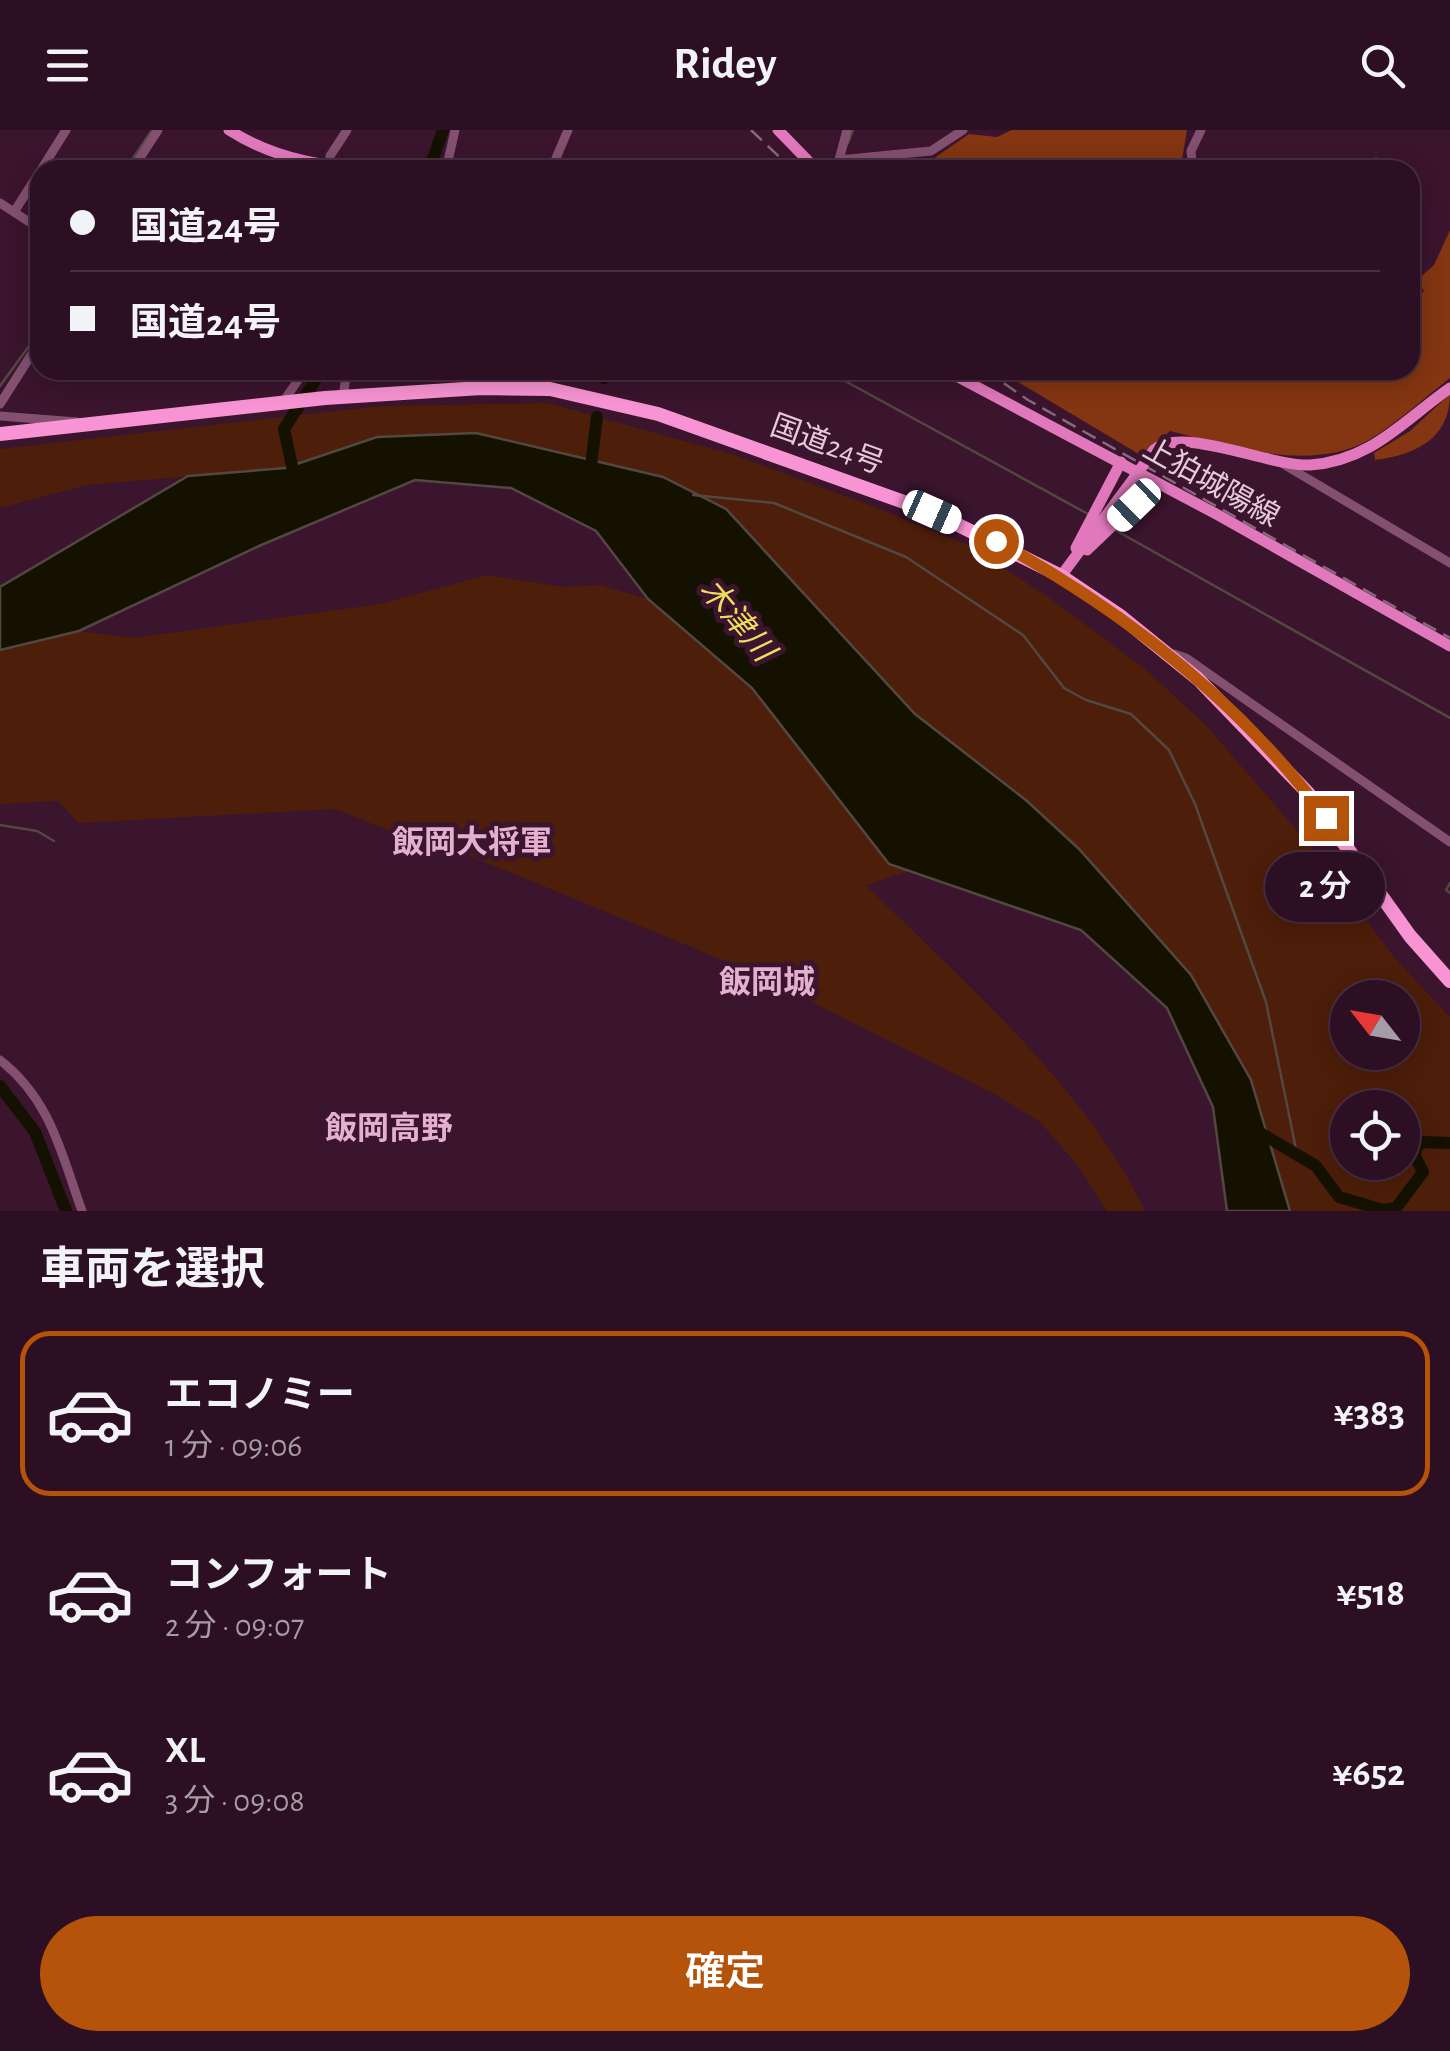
<!DOCTYPE html>
<html lang="ja">
<meta charset="utf-8">
<style>
:root{--surface:#2c0f22;--page:#34182a;--text:#f1f3f6;--muted:#a69ca5;--line:#482f40;--accent:#b45309}
body{margin:0;font-family:"Alegreya Sans","Noto Sans JP",sans-serif;background:var(--page);color:var(--text);height:100vh;display:flex;flex-direction:column;font-size:38px;white-space:nowrap}
*{box-sizing:border-box;margin:0}
p{font-size:32px;color:var(--muted)}
.icon{flex:none;width:55px;height:55px;fill:none;stroke:currentColor;stroke-width:2;stroke-linecap:round;stroke-linejoin:round}
.map{position:relative;height:1081px;overflow:hidden}
.details{display:flex;flex-direction:column;background:var(--surface);flex:1}
.details>*{flex:none}
.banner{position:absolute;left:30px;top:30px;width:1390px;height:220px;border-radius:30px;box-shadow:0 5px 25px #0003,0 0 0 2px var(--line);display:grid;align-content:center;height:220px;padding:0 40px;background:var(--surface)}
.needle{width:65px;rotate:301deg}
.fabs{position:absolute;left:1330px;top:850px;display:grid;gap:20px}
.fabs a{display:grid;place-items:center;width:90px;height:90px;border-radius:50%;background:var(--surface);box-shadow:0 5px 25px #0003,0 0 0 2px var(--line);font-size:50px}
.end{position:absolute;width:45px;height:45px;margin:-22px;border:12px solid #b45309;background:#fff;box-shadow:0 0 0 5px #fff}
.from{border-radius:50%}
.bubble{position:absolute;height:70px;border-radius:35px;background:var(--surface);box-shadow:0 5px 25px #0003,0 0 0 2px var(--line);font-size:32px;font-weight:600;line-height:70px;text-align:center}
.car{position:absolute;width:30px;height:60px;margin:-30px -15px;border-radius:12px;box-shadow:0 0 8px 2px #0007;background:linear-gradient(#fff 24%,#345 0 40%,#fff 0 76%,#345 0 86%,#fff 0)}
.banner b{display:flex;align-items:center;gap:35px;height:95px;font-size:38px}
.banner b+b{border-top:2px solid var(--line)}
.banner i{width:25px;height:25px;background:var(--text)}
ul{padding:0;list-style:none}
li{display:flex;align-items:center;gap:30px;height:165px;margin:0 20px 15px;padding:0 20px;border:5px solid transparent;border-radius:30px}
li div{flex:1}
li b{display:block;font-size:38px}
li em{font-style:normal;font-weight:600}
li.on{border-color:var(--accent)}
li>.icon{width:90px;height:90px;stroke-width:1.5}
h2{padding:0 40px;font-size:45px;line-height:120px}
.action{display:flex;gap:20px;margin-top:auto;padding:20px 40px}
.action a{flex:1;height:115px;border-radius:60px;background:var(--accent);color:#fff;font-size:40px;font-weight:600;line-height:115px;text-align:center}
header{display:flex;justify-content:space-between;align-items:center;height:130px;padding:0 40px;background:var(--surface);font-size:45px;font-weight:600}
.map>svg:first-child{display:block}
.green{fill:#4d1e09;fill-rule:evenodd}
.forest{fill:#843511}
.water{fill:#151100;stroke:#534841;stroke-width:2.5}
.lines{fill:none;stroke-linecap:round;stroke-linejoin:round}
.stream{stroke:#534841;stroke-width:2.5}
.river{stroke:#151100;stroke-width:12}
.minor{stroke:#835070;stroke-width:9}
.major{stroke:#e178bc;stroke-width:11}
.highway{stroke:#f994d4;stroke-width:14}
.rail{stroke:#89687d;stroke-width:2.5;stroke-dasharray:15 8;stroke-linecap:butt}
.major-bridge{stroke:#e178bc;stroke-width:11}
.route{stroke:#b45309;stroke-width:12}
.labels{text-anchor:middle;dominant-baseline:central;stroke-width:10;stroke-linejoin:round;paint-order:stroke}
.street-label{font-size:30px;fill:#e5cada;stroke:#3b142e}
.water-label{font-size:32px;font-style:italic;fill:#eede5d;stroke:#3b142e}
.neighbourhood-label{font-size:32px;font-weight:bold;fill:#e4b0cf;stroke:#3b142e}
</style>
<header><svg class="icon" aria-label="menu" viewBox="0 0 24 24"><path d="M4 6h16M4 12h16M4 18h16"/></svg>Ridey<svg class="icon" aria-label="search" viewBox="0 0 24 24"><circle cx="10" cy="10" r="6"/><path d="M15 15l6 6"/></svg></header>
<div class="map">
<svg width="1450" height="1081" viewBox="0 0 1450 1081">
<rect width="100%" height="100%" fill="#3b142e"/>
<g class="green">
<path d="M548,273L734,325L864,373L970,416L1045,465L1144,538L1206,595L1318,725L1393,826L1450,887V1081H1290L1251,950L1027,671L915,584L663,347L476,303L377,307L285,338L88,355L0,378V319L381,276ZM1348,868H1402V922H1348ZM1348,978H1402V1032H1348Z"/>
<path d="M487,445L564,457L600,455L648,469L752,558L888,734L910,741L866,755C963,852 1085,955 1145,1081H1107L1077,1035L1040,992L1000,967L754,843L441,714L395,703L335,679L79,693L58,671L0,674V520L79,501L133,508L380,474Z"/>
</g>
<g class="forest">
<path d="M1012,0H1187L1182,29L1173,40H917L969,4L997,7Z"/>
<path d="M1450,100V248C1424,268 1397,293 1369,310C1310,343 1231,316 1170,301L1142,326L998,240H1410V174L1424,161L1417,150L1434,135Z"/>
<path d="M1450,264C1450,309 1415,325 1375,330L1374,323L1410,301Z"/>
</g>
<path class="water" d="M476,303L663,347L726,379L915,584L1027,671L1079,719L1191,845L1251,950L1290,1081H1227L1213,977L1167,878L1081,800L889,734L752,558L648,469L596,401L511,358L415,350L259,416L79,501L0,520V457L188,346L285,338L377,307Z"/>
<g class="lines">
<g class="stream">
<path d="M848,13L853,0"/>
<path d="M125,40L152,0"/>
<path d="M825,240L1088,384"/>
<path d="M0,256L40,201"/>
<path d="M693,365L774,373L906,427L1023,505L1064,558L1086,570L1131,584L1169,620L1195,674L1266,872L1297,1024"/>
<path d="M1115,400L1450,588"/>
<path d="M0,695L37,701L54,711"/>
<path d="M1450,753L1446,760L1450,763"/>
<path d="M1383,1080L1385,1081"/>
</g>
<g class="river">
<path d="M429,40L443,0"/>
<path d="M604,248L606,240"/>
<path d="M590,344L597,287"/>
<path d="M295,350L284,299L322,240"/>
<path d="M0,956L35,1002L66,1081"/>
<path d="M1257,1001L1316,1036L1339,1067L1383,1080L1396,1078L1423,1042L1415,1026L1416,1017L1424,1012L1450,1013"/>
</g>
<g class="minor">
<path d="M330,26L347,0"/>
<path d="M839,30L847,0"/>
<path d="M1376,32L1380,40"/>
<path d="M41,40L66,0"/>
<path d="M132,40L158,0"/>
<path d="M446,40L455,0"/>
<path d="M551,40L568,0"/>
<path d="M830,40L839,30L931,21L963,0"/>
<path d="M1193,40L1191,21L1201,0"/>
<path d="M0,73L40,99"/>
<path d="M14,82L40,41"/>
<path d="M268,240H283"/>
<path d="M471,241L472,240"/>
<path d="M343,267L347,240"/>
<path d="M283,272L305,240"/>
<path d="M0,274L40,211"/>
<path d="M0,286L77,292"/>
<path d="M1283,334L1450,433"/>
<path d="M1174,524L1186,528L1450,712"/>
<path d="M0,930C51,970 61,1023 82,1081"/>
</g>
<g class="major">
<path d="M229,0C277,31 331,38 387,40"/>
<path d="M778,0L817,40"/>
<path d="M392,40L501,35L522,40"/>
<path d="M945,240L1218,385L1450,516"/>
<path d="M1154,320C1182,295 1270,337 1310,335C1371,331 1404,290 1450,258"/>
<path d="M1076,418L1121,332"/>
<path d="M1087,420L1157,353"/>
<path d="M1061,446L1134,348"/>
</g>
<path class="highway" d="M0,304L325,268L481,258L550,259L658,284L932,382L1061,446L1119,485L1198,549L1308,663L1410,806L1450,851"/>
<g class="rail">
<path d="M751,0L793,40"/>
<path d="M985,240L1028,270L1450,508"/>
</g>
<path class="major-bridge" d="M1134,348L1154,320"/>
</g>
<g class="lines">
<path class="route" d="M996,411C1124,481 1239,570 1326,688"/>
</g>
<g class="labels">
<g class="street-label">
<text transform="translate(827 315) rotate(20)">国道24号</text>
<text transform="translate(1211 353) rotate(29)">上狛城陽線</text>
</g>
<g class="water-label">
<text transform="translate(737 490) rotate(50)">木津川</text>
</g>
<g class="neighbourhood-label">
<text x="472" y="713">飯岡大将軍</text>
<text x="767" y="853">飯岡城</text>
<text x="389" y="999">飯岡高野</text>
</g>
</g>
</svg>
<div class="fabs">
<a><svg class="needle" viewBox="-14 -14 28 28"><path d="M0-13l5 13h-10z" fill="#e53935"/><path d="M0 13l5-13h-10z" fill="#a69ca5"/></svg></a>
<a><svg class="icon" aria-label="locate" viewBox="0 0 24 24"><circle cx="12" cy="12" r="6"/><path d="M12 2v4M12 18v4M2 12h4M18 12h4"/></svg></a>
</div>
<i class="end from" style="left:996px;top:411px"></i>
<i class="end" style="left:1326px;top:688px"></i>
<div class="bubble" style="left:1265px;top:722px;width:120px">2 分</div>
<i class="car" style="left:1134px;top:375px;rotate:226deg"></i>
<i class="car" style="left:932px;top:382px;rotate:114deg"></i>
<div class="banner">
<b><i class="from"></i>国道24号</b>
<b><i></i>国道24号</b>
</div>
</div>
<section class="details">
<h2>車両を選択</h2>
<ul>
<li class="on"><svg class="icon" aria-label="car" viewBox="0 0 24 24"><path d="M5 17H2v-5l4-1 3-4h7l3 4 3 1v5h-3M9 17h6M6 11h13"/><circle cx="7" cy="17" r="2"/><circle cx="17" cy="17" r="2"/></svg><div><b>エコノミー</b><p>1 分 · 09:06</p></div><em>¥383</em></li>
<li><svg class="icon" aria-label="car" viewBox="0 0 24 24"><path d="M5 17H2v-5l4-1 3-4h7l3 4 3 1v5h-3M9 17h6M6 11h13"/><circle cx="7" cy="17" r="2"/><circle cx="17" cy="17" r="2"/></svg><div><b>コンフォート</b><p>2 分 · 09:07</p></div><em>¥518</em></li>
<li><svg class="icon" aria-label="car" viewBox="0 0 24 24"><path d="M5 17H2v-5l4-1 3-4h7l3 4 3 1v5h-3M9 17h6M6 11h13"/><circle cx="7" cy="17" r="2"/><circle cx="17" cy="17" r="2"/></svg><div><b>XL</b><p>3 分 · 09:08</p></div><em>¥652</em></li>
</ul>
<div class="action"><a>確定</a></div>
</section>
